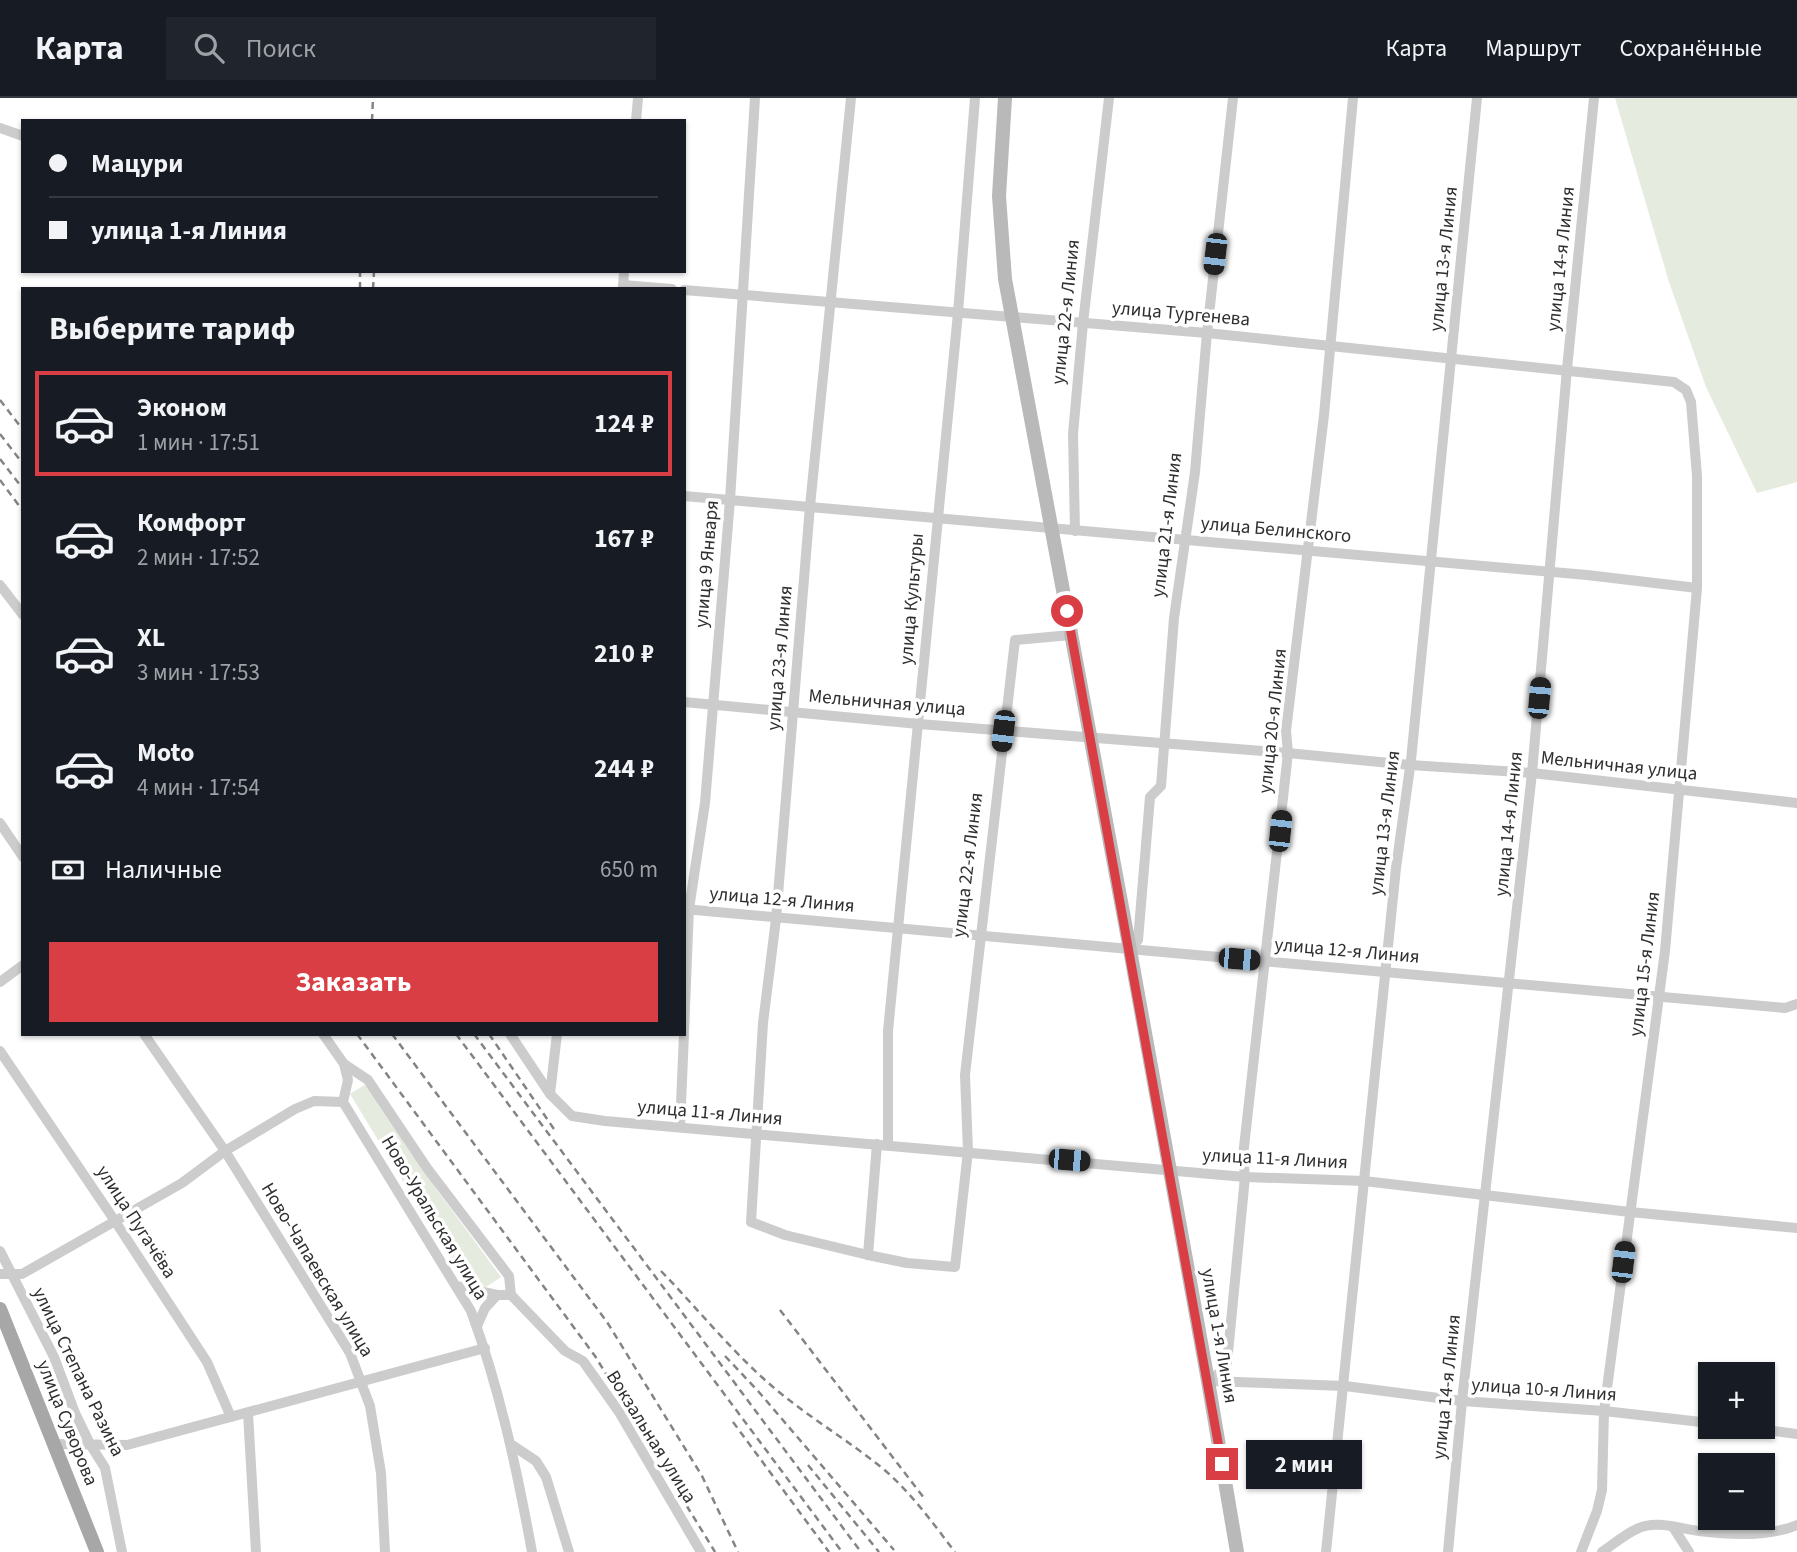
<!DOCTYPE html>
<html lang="ru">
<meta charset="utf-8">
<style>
:root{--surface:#171b24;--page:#20242c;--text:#f1f3f6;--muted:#9ea1a6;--line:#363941;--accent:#d93e45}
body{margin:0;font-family:"Source Sans 3",sans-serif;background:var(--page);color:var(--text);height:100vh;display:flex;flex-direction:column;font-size:26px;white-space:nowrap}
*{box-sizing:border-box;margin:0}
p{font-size:23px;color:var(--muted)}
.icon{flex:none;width:38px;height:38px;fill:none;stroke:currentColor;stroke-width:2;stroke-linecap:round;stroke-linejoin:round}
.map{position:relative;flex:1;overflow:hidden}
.panel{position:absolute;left:21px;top:189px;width:665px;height:749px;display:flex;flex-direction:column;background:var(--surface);border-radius:0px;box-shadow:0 2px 5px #0004}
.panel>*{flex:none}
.hud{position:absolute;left:21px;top:21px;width:665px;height:154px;border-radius:0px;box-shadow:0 2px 5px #0004;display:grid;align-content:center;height:154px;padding:0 28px;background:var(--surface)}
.tools{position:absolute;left:1698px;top:1264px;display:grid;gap:14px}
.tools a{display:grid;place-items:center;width:77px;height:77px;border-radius:0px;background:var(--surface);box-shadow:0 2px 5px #0004;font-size:35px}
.end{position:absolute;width:32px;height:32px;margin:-16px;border:9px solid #d93e45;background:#fff;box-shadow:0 0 0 4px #fff}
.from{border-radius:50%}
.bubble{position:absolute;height:49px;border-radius:0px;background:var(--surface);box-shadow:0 2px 5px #0004;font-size:23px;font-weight:700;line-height:49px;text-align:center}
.car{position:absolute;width:21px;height:42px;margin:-21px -10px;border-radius:9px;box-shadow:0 0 5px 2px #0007;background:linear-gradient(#222 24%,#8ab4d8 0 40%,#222 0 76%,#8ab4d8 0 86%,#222 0)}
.hud b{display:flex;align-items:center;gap:24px;height:66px;font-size:26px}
.hud b+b{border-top:2px solid var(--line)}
.hud i{width:18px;height:18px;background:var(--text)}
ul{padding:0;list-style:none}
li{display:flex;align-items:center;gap:21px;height:105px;margin:0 14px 10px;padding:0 14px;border:4px solid transparent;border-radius:0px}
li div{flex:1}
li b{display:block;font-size:26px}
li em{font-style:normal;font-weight:700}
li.selected{border-color:var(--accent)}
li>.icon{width:63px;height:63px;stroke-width:1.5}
h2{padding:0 28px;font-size:32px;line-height:84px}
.pay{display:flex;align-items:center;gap:18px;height:77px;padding:0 28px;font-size:26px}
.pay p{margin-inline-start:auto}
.primary-button{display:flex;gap:14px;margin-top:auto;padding:14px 28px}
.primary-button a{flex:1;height:80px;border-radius:0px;background:var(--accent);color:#fff;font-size:28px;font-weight:700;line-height:80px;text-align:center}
header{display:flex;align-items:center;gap:42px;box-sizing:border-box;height:98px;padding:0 35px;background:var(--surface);border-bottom:2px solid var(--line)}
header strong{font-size:33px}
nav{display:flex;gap:38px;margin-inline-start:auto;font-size:24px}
.search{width:490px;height:63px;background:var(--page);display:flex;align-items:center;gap:18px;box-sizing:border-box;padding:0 24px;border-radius:0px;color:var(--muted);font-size:26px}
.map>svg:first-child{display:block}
.green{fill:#e5ebde}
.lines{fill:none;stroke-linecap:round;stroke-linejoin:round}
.minor{stroke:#ccc;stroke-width:10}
.secondary{stroke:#b9b9b9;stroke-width:14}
.primary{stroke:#a7a7a7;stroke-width:14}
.rail{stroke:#848484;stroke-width:2.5;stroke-dasharray:7 5;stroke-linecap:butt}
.route{stroke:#d93e45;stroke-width:9}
.labels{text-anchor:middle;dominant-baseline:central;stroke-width:7;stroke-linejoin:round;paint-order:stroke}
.street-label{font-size:19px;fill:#2f2f2f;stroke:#fff}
</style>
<header>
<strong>Карта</strong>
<div class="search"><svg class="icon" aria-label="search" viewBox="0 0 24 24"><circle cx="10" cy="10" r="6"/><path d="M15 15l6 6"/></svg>Поиск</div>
<nav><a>Карта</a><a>Маршрут</a><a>Сохранённые</a></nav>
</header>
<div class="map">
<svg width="1797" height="1454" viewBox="0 0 1797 1454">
<rect width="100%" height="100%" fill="#fff"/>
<g class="green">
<path d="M1615,0H1797V384L1757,395L1706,289L1669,184Z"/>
<path d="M366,986L437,1092L501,1179L486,1189L462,1180L350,996Z"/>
</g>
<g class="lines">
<g class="minor">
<path d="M851,0L810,408L776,821L763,925L751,1124L785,1137L868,1157L877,1046"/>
<path d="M636,23L638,0"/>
<path d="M0,30L23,38"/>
<path d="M623,187L672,191"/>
<path d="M623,190L624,173"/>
<path d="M684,192L1207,235L1674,284L1686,292L1691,304L1697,378V490L1665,853L1604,1313L1602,1392L1597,1413L1581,1454"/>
<path d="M684,398L1587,477L1697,490"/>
<path d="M1075,433L1073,336L1083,225L1109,0"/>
<path d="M0,487L23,517"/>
<path d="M684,604L919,626L1288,655L1410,667L1532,675L1797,705"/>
<path d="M0,725L23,759"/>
<path d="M684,811L1785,910L1797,906"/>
<path d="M1130,852L1138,842L1150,699L1161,688L1174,520L1195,374L1207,235L1233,0"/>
<path d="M0,884L23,867"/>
<path d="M684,933L689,811L705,705L730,402L755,0"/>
<path d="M144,936L225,1053L350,1255L370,1308L381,1375L385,1454"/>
<path d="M323,936L344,966L348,982L343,1004L471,1213C500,1292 517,1372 532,1454"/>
<path d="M510,936L550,996L572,1018L605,1023L1245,1079L1364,1083L1630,1114L1797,1130"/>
<path d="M0,953L115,1123L207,1264L231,1319"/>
<path d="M344,966L368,982L427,1070L509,1178L511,1197"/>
<path d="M550,996L557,936"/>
<path d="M680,1029L684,936"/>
<path d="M888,1047V933L958,215L975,0"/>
<path d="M0,1153L54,1259L75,1315L90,1346L105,1370L122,1454"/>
<path d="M868,1157L907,1165L955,1169L968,1053L965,977L1015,542L1071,537"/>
<path d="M0,1176H22L182,1085L225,1053L295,1011L314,1003L343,1004"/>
<path d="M456,1188L497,1197"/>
<path d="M477,1228L485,1210L497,1197H511L565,1253L583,1263L619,1314L701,1454"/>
<path d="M1208,1283L1222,1273L1227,1265L1245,1079L1243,1058L1288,655L1286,633L1324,317L1353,0"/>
<path d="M1209,1283L1345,1288L1462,1303L1604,1313L1710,1325"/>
<path d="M248,1315L256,1454"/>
<path d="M1737,1328L1797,1336"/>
<path d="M54,1346L127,1347L485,1250"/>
<path d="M512,1347L536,1363L546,1379L569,1454"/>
<path d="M1673,1429L1689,1454"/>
<path d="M1326,1454L1396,770L1411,662L1477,0"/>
<path d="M1448,1454L1462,1303L1532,675L1567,271L1594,0"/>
<path d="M1602,1454C1614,1446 1626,1435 1639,1430C1657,1422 1680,1431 1699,1433C1730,1437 1768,1439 1797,1427"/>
</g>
<path class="secondary" d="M1005,0L999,98L1005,181L1130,852L1208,1283L1237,1454"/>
<path class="primary" d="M0,1211L97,1454"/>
<g class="rail">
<path d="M372,23L373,0"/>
<path d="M360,191V173"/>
<path d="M373,191L374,173"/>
<path d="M0,302L23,332"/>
<path d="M0,336L23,366"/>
<path d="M0,361L23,391"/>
<path d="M0,382L23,413"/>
<path d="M357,936L595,1258L715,1454"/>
<path d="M392,936L607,1224L702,1378L738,1454"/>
<path d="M456,936L842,1454"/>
<path d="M474,936L861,1454"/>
<path d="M489,936L556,1034"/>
<path d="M661,1173C698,1211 732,1254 773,1289C807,1318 846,1341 881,1369C910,1393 932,1424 955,1454"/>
<path d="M780,1212L924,1400"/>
<path d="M725,1258L758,1293L894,1452"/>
<path d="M733,1324L829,1454"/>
<path d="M808,1367L879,1454"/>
</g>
</g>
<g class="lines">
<path class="route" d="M1067,513L1222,1366"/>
</g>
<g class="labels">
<g class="street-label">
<text transform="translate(1444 161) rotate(-84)">улица 13-я Линия</text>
<text transform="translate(1561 161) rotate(-84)">улица 14-я Линия</text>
<text transform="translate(1066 214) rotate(-84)">улица 22-я Линия</text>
<text transform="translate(1181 216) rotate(5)">улица Тургенева</text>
<text transform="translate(1167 427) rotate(-83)">улица 21-я Линия</text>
<text transform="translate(1276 432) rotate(5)">улица Белинского</text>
<text transform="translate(707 466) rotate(-85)">улица 9 Января</text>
<text transform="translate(912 501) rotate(-85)">улица Культуры</text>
<text transform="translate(780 560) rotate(-85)">улица 23-я Линия</text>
<text transform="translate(887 605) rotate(5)">Мельничная улица</text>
<text transform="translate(1273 623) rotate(-84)">улица 20-я Линия</text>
<text transform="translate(1619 668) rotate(6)">Мельничная улица</text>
<text transform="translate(1385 725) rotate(-83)">улица 13-я Линия</text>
<text transform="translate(1509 726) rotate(-84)">улица 14-я Линия</text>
<text transform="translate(968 767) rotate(-83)">улица 22-я Линия</text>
<text transform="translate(782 802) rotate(5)">улица 12-я Линия</text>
<text transform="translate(1347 853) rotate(5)">улица 12-я Линия</text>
<text transform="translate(1645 866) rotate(-83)">улица 15-я Линия</text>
<text transform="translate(710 1015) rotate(5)">улица 11-я Линия</text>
<text transform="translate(1275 1061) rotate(3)">улица 11-я Линия</text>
<text transform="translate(434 1120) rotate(59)">Ново-Уральская улица</text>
<text transform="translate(136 1124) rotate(57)">улица Пугачёва</text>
<text transform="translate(317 1172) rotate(59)">Ново-Чапаевская улица</text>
<text transform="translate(1219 1238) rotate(80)">улица 1-я Линия</text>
<text transform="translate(78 1274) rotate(64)">улица Степана Разина</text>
<text transform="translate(1447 1289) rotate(-84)">улица 14-я Линия</text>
<text transform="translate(1544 1292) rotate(4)">улица 10-я Линия</text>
<text transform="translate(67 1325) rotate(68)">улица Суворова</text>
<text transform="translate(651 1339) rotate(58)">Вокзальная улица</text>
</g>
</g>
</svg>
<div class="tools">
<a>+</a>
<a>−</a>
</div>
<i class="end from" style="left:1067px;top:513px"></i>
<i class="end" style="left:1222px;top:1366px"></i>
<div class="bubble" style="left:1246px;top:1342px;width:116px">2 мин</div>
<i class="car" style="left:1215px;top:156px;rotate:187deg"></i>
<i class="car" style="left:1539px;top:600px;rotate:5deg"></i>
<i class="car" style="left:1003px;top:633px;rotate:187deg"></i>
<i class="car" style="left:1280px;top:733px;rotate:6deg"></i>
<i class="car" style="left:1239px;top:861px;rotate:95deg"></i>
<i class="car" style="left:1069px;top:1062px;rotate:95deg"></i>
<i class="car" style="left:1623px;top:1164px;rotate:7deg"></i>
<div class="hud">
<b><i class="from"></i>Мацури</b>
<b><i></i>улица 1-я Линия</b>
</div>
<section class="panel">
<h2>Выберите тариф</h2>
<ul>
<li class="selected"><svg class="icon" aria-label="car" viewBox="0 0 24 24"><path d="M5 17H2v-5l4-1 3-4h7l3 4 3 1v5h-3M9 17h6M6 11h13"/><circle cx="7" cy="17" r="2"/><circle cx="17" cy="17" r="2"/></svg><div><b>Эконом</b><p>1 мин · 17:51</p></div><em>124 ₽</em></li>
<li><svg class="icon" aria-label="car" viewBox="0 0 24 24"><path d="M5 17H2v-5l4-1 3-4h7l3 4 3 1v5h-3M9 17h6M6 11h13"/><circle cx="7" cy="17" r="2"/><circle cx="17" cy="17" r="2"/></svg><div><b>Комфорт</b><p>2 мин · 17:52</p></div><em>167 ₽</em></li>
<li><svg class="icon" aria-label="car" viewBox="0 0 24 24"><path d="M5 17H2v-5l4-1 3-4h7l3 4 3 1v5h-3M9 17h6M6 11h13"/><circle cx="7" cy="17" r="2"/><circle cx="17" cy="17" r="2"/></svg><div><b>XL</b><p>3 мин · 17:53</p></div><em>210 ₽</em></li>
<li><svg class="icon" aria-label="car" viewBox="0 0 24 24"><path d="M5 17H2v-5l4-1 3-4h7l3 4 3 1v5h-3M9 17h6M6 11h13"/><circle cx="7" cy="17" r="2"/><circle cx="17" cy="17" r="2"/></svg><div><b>Moto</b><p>4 мин · 17:54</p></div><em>244 ₽</em></li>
</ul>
<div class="pay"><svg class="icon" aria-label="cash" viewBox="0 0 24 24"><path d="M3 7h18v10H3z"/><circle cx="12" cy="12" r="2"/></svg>Наличные<p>650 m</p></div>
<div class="primary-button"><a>Заказать</a></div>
</section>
</div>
